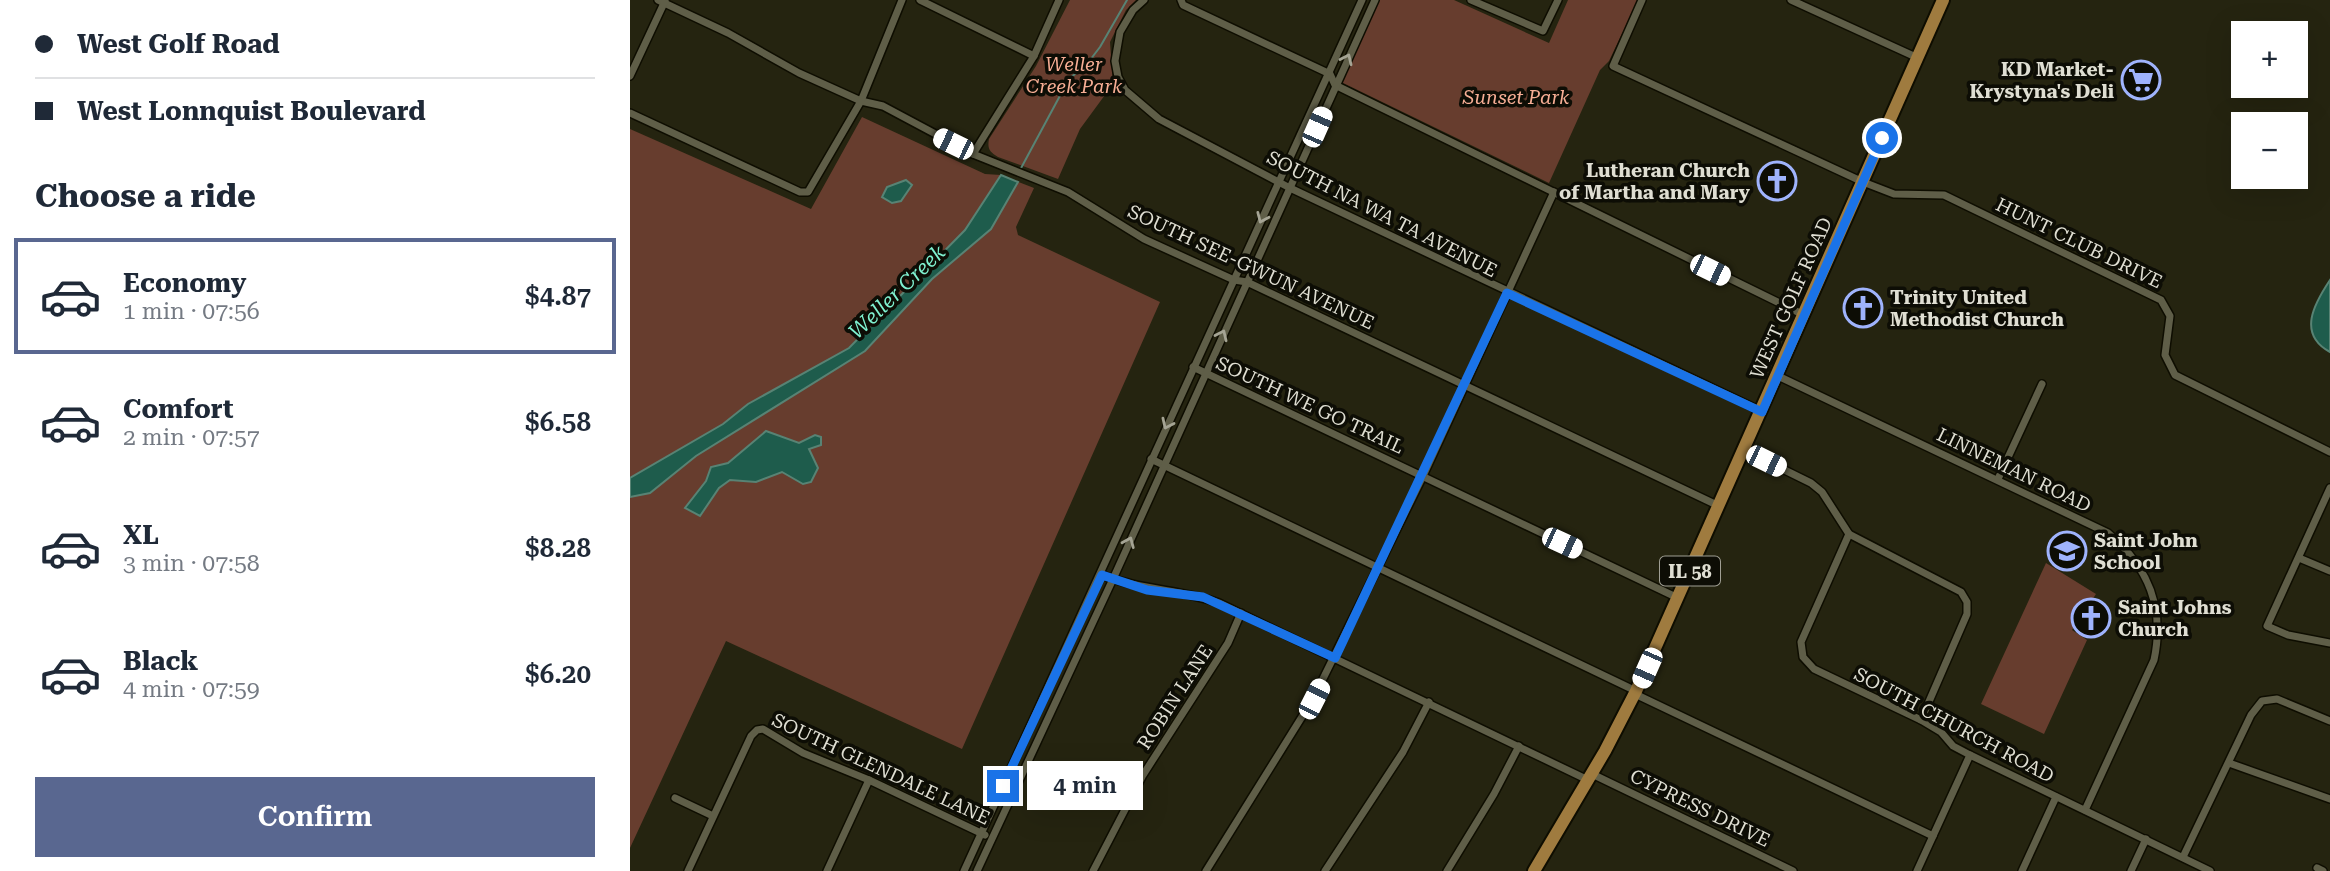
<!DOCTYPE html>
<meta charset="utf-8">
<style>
:root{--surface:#fff;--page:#f6f6f7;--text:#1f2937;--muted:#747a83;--line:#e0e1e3;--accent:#596790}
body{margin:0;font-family:"Roboto Serif",serif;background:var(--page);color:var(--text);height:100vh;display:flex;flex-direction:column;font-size:26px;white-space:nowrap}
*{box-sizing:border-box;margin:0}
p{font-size:23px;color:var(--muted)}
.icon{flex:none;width:38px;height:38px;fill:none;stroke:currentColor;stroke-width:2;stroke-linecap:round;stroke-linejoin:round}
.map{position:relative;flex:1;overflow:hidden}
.details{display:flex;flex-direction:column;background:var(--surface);width:630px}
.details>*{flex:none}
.hud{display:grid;align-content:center;height:154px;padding:0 35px;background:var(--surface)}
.controls{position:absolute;left:1601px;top:21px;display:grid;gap:14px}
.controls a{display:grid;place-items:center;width:77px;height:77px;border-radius:0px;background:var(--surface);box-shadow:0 7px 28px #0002;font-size:35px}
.end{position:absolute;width:32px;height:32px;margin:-16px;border:9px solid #1a73e8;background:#fff;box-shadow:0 0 0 4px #fff}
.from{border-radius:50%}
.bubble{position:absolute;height:49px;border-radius:0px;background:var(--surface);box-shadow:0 7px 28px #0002;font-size:23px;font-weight:600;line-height:49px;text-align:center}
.car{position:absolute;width:21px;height:42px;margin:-21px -10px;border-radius:9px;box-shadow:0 0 5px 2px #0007;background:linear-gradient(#fff 24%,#345 0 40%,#fff 0 76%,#345 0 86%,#fff 0)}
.hud b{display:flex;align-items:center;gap:24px;height:66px;font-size:26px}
.hud b+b{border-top:2px solid var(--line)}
.hud i{width:18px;height:18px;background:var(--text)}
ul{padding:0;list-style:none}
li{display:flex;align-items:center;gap:21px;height:116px;margin:0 14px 10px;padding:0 21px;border:4px solid transparent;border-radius:0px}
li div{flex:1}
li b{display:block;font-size:26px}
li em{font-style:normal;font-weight:600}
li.active{border-color:var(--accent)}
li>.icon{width:63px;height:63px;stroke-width:1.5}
h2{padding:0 35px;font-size:32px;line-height:84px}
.primary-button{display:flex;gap:14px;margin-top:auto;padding:14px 35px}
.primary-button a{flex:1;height:80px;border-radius:0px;background:var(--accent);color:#fff;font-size:28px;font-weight:600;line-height:80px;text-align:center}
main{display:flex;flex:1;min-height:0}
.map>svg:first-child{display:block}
.green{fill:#673d2e}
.water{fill:#1e5c4c;stroke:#588374;stroke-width:2}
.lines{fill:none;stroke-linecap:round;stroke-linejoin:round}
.stream{stroke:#588374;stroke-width:2}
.street-casing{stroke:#0e0d00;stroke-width:10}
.primary-casing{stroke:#0e0d00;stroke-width:16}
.street{stroke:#5f5e48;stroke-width:7}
.primary{stroke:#9f7b3f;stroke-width:12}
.oneway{stroke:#a5a494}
.route{stroke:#1a73e8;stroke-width:9}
.labels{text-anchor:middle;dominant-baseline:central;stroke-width:7;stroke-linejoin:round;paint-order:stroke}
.shield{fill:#0d0d05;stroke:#a09f94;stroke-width:2}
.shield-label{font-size:18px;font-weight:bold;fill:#dfded2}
.park-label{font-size:19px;font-style:italic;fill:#f7ae95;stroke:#0d0d05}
.poi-label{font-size:19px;font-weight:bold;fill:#dfded2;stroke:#0d0d05;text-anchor:start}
.street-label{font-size:19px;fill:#dfded2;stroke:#0d0d05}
.water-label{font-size:21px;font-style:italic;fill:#7ff1d0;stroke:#0d0d05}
</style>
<main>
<section class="details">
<div class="hud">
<b><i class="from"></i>West Golf Road</b>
<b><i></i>West Lonnquist Boulevard</b>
</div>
<h2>Choose a ride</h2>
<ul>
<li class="active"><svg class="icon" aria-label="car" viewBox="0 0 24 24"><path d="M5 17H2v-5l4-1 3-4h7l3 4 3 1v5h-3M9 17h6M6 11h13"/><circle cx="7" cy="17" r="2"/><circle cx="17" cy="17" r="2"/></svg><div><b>Economy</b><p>1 min · 07:56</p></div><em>$4.87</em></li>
<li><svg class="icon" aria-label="car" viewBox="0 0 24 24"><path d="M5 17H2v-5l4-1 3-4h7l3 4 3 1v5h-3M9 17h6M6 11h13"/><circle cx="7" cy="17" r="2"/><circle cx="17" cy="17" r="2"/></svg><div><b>Comfort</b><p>2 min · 07:57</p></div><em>$6.58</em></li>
<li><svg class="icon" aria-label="car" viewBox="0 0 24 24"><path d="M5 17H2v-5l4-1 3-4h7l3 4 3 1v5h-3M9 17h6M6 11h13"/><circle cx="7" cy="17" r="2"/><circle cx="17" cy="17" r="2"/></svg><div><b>XL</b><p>3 min · 07:58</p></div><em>$8.28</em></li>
<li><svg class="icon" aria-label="car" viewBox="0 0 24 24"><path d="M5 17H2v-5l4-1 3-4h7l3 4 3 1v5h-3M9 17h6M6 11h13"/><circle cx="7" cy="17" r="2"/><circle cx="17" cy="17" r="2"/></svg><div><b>Black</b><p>4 min · 07:59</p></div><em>$6.20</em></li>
</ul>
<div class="primary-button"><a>Confirm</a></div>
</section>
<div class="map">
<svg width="1700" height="871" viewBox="0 0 1700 871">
<rect width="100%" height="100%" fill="#252410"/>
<g class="green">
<path d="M440,0H506L496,10L480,42L483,84L450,129L428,179L368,157C360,152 357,149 359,139L406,66Z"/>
<path d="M748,0H824L919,43L938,0H1008L979,61L970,70L919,183L711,82Z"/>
<path d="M232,117L355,174L371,175L404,188L386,227L388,235L530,302L332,749L96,641L0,848V129L181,209Z"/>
<path d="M1416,563L1466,594L1442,630L1457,640L1414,734L1351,704Z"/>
</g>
<g class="water">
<path d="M371,175L388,182L361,229L302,279L235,351L66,456L20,493L0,497V478L93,424L118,404L219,348L335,230Z"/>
<path d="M276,180L282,185L271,201L262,203L252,197L257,187Z"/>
<path d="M1700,280V352C1667,334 1684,304 1700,280Z"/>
<path d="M136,431L169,443L185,435L191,437V445L179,449L188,468L181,482L173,484L152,472L126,482L100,480L89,488L70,516L55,508L76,481L81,467L98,463Z"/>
</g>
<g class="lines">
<path class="stream" d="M390,170L439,79L457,64L470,47L497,0"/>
<defs>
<g id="street">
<path d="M28,0L98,33L169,73L231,101L253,106L343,154L438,192L514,239L604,280L617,282L1089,506"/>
<path d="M290,0L404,56"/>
<path d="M514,0L503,10L490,32L485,61L488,77L495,90L529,119L660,188L1131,411"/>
<path d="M551,0L553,5L700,74L705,85L1174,315"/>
<path d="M841,0L913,31L928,0"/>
<path d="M1012,0L983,66L1233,182L1264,194L1314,195L1531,300L1540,316L1535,355L1545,375L1700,452"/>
<path d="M1161,0L1288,58"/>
<path d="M0,76L35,1"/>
<path d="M0,113L170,192H178L231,101L272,0"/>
<path d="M343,154L404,56L429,0"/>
<path d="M563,367L1048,598"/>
<path d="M1148,376L1478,533C1519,567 1535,608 1524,660L1455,810"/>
<path d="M1114,450L1181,483L1192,492L1219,534L1331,592L1337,602V614L1291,720"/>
<path d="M521,459L1006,691"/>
<path d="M1368,479L1412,384"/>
<path d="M1700,488L1637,626L1658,635L1700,643"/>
<path d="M1219,534L1171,642L1173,657L1184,669L1291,720L1311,732L1323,746L1340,755L1580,871"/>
<path d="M1669,558L1700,571"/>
<path d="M472,575C513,591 550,589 589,603L958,780"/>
<path d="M1005,694L1303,836"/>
<path d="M1599,763L1700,799"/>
<path d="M962,774L1163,871"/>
<path d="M45,798L83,816"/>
<path d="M1553,857L1621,715L1632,701L1647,699L1700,721"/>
<path d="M1687,868L1693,871"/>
<path d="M58,871L121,736L127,730L133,729L173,753L239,780L355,835"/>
<path d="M197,871L239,780"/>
<path d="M334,871L732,0"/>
<path d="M347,871L483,579L745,0"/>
<path d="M463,871L513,775L598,643L611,613"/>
<path d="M576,871L683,699L793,476L924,192"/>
<path d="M695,871L773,752L799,702"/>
<path d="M817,871L864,794L889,746"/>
<path d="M1287,871L1340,755"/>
<path d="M1392,871L1426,797"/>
<path d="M1501,871L1516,839"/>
</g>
<path id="primary" d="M904,871L975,751L1006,691L1313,0"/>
</defs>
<use href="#street" class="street-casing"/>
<use href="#primary" class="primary-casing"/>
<use href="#street" class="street"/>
<use href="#primary" class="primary"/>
</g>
<defs><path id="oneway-chevron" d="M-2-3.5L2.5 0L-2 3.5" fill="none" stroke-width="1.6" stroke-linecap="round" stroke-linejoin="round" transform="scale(1.75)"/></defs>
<g class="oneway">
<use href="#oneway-chevron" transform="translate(717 59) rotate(-65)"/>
<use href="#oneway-chevron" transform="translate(632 218) rotate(114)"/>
<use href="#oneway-chevron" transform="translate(592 335) rotate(-65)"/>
<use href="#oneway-chevron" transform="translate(537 424) rotate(115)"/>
<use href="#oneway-chevron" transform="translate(499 542) rotate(-67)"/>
</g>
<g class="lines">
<path class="route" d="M373,786L472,575L517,590L573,597L705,658L877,293L1132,412L1252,138"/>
</g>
<defs>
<symbol id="supermarket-ring" viewBox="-11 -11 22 22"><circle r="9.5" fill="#0d0d05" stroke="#9fb3fd" stroke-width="1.5"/><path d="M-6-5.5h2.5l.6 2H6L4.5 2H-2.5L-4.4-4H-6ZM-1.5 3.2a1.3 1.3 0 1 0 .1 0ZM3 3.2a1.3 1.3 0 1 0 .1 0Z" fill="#9fb3fd"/></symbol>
<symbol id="church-ring" viewBox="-11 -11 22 22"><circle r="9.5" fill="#0d0d05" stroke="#9fb3fd" stroke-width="1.5"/><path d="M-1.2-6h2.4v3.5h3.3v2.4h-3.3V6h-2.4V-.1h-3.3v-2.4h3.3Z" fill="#9fb3fd"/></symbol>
<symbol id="school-ring" viewBox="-11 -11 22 22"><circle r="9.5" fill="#0d0d05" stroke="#9fb3fd" stroke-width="1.5"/><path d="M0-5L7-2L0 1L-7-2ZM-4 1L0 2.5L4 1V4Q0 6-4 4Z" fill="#9fb3fd"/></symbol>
</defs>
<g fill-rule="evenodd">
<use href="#supermarket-ring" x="1489" y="58" width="44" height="44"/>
<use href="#church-ring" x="1125" y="159" width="44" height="44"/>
<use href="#church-ring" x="1211" y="286" width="44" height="44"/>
<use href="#school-ring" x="1415" y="529" width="44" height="44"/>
<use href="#church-ring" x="1439" y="596" width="44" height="44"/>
</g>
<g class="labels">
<rect class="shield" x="1030" y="556.5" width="60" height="29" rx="5"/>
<g class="shield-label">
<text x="1060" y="571">IL 58</text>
</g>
<g class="park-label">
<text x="444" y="64">Weller<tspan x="444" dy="22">Creek Park</tspan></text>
<text x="886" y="97">Sunset Park</text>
</g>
<g class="poi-label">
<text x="1484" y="69" text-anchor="end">KD Market-<tspan x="1484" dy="22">Krystyna's Deli</tspan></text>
<text x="1120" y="170" text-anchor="end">Lutheran Church<tspan x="1120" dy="22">of Martha and Mary</tspan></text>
<text x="1260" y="297">Trinity United<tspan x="1260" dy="22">Methodist Church</tspan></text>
<text x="1464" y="540">Saint John<tspan x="1464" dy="22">School</tspan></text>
<text x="1488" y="607">Saint Johns<tspan x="1488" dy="22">Church</tspan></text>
</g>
<g class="street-label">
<text transform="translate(752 214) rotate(27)">SOUTH NA WA TA AVENUE</text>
<text transform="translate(1449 243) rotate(26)">HUNT CLUB DRIVE</text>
<text transform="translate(621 267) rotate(25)">SOUTH SEE-GWUN AVENUE</text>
<text transform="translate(1161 298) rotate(-66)">WEST GOLF ROAD</text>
<text transform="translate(680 405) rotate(25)">SOUTH WE GO TRAIL</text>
<text transform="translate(1384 470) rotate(26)">LINNEMAN ROAD</text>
<text transform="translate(545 697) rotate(-57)">ROBIN LANE</text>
<text transform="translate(1324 725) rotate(28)">SOUTH CHURCH ROAD</text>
<text transform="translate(251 769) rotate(25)">SOUTH GLENDALE LANE</text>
<text transform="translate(1070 808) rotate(26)">CYPRESS DRIVE</text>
</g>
<g class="water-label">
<text transform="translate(267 292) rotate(-44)">Weller Creek</text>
</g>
</g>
</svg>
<div class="controls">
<a>+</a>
<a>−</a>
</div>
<i class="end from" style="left:1252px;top:138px"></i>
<i class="end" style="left:373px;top:786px"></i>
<div class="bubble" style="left:397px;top:761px;width:116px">4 min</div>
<i class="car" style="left:687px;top:127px;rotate:24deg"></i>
<i class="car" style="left:323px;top:144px;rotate:296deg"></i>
<i class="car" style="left:1080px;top:270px;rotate:116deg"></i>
<i class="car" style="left:1136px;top:461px;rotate:116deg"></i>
<i class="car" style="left:932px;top:543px;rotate:115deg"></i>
<i class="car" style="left:1017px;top:668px;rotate:204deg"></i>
<i class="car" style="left:684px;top:699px;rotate:27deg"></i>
</div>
</main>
